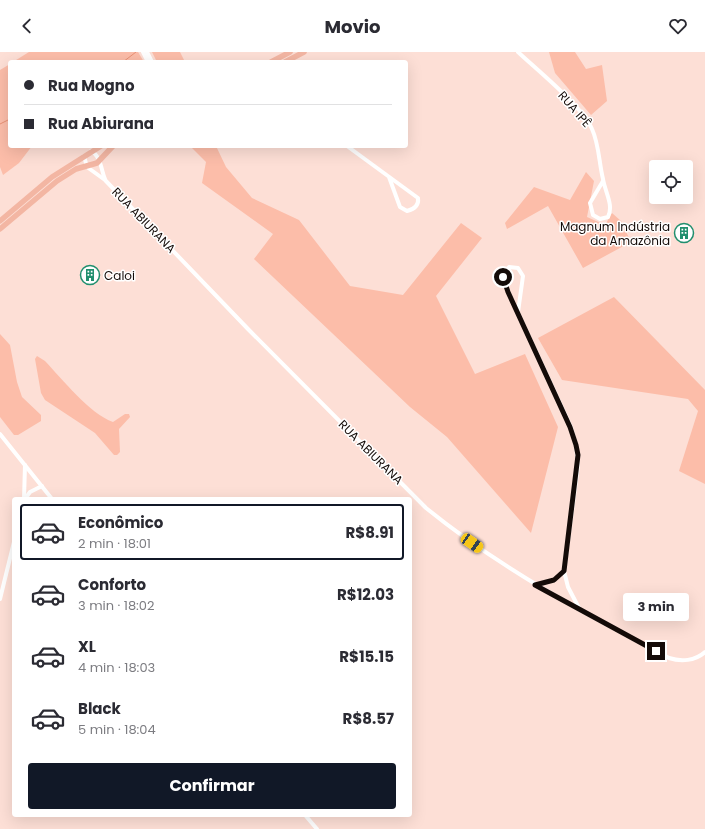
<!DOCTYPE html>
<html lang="pt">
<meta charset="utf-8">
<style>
:root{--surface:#fff;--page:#f2f2f3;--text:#2b2b33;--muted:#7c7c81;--line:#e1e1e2;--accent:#111827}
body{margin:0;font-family:Poppins,sans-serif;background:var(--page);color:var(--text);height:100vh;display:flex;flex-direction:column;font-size:15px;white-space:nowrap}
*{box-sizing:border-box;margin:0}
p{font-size:13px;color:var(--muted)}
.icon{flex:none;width:22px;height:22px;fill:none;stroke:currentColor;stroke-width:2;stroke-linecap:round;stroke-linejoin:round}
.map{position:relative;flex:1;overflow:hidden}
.drawer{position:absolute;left:12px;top:445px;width:400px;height:320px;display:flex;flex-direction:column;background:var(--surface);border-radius:4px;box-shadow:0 4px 16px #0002}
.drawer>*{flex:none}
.top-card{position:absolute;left:8px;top:8px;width:400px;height:88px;border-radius:4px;box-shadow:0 4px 16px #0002;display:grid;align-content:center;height:88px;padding:0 16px;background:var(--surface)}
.tools{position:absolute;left:649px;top:108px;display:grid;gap:8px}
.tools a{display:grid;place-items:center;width:44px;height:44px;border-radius:4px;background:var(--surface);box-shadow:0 4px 16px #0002;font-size:20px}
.end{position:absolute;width:18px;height:18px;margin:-9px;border:5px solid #140b08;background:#fff;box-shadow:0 0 0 2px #fff}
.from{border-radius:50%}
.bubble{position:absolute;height:28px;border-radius:4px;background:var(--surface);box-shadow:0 4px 16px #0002;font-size:13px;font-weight:700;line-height:28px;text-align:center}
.car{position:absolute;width:12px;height:24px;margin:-12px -6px;border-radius:5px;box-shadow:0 0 3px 1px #0007;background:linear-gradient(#f5c518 24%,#345 0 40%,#f5c518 0 76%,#345 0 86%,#f5c518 0)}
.top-card b{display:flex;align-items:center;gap:14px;height:38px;font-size:15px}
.top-card b+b{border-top:1px solid var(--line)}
.top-card i{width:10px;height:10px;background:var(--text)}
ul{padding:7px 0 0;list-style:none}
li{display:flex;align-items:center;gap:12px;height:56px;margin:0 8px 6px;padding:0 8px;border:2px solid transparent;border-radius:4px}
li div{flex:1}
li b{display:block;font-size:15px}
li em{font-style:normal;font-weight:700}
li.active{border-color:var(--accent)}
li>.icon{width:36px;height:36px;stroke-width:1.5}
.button{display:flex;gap:8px;margin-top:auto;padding:8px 16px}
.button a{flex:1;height:46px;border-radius:4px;background:var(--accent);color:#fff;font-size:16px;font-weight:700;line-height:46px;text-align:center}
header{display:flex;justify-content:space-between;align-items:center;height:52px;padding:0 16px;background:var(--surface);font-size:18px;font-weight:700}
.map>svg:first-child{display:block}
.green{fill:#fcbda9}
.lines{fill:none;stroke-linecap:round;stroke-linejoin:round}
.stream{stroke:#e99175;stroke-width:1}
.minor{stroke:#fff;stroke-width:4}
.major{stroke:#f3b6a3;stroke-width:5.5}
.route{stroke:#140b08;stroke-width:5}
.labels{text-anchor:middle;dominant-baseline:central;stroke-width:3;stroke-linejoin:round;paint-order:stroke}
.street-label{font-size:12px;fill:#140b08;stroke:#fff}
.poi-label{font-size:12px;fill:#140b08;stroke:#fff;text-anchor:end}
</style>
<header><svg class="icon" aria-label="back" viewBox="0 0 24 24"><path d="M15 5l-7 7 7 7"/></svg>Movio<svg class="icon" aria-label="heart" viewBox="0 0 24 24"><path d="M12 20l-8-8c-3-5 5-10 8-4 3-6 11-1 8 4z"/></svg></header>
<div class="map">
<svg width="705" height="777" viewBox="0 0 705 777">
<rect width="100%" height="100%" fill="#fddfd6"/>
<g class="green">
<path d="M29,0H138L144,10H13Z"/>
<path d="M152,0H180L185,10H157Z"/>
<path d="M549,0H575L586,17L602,13L607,49L591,63L555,21Z"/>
<path d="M10,12V94H32L19,111L3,123L0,115V18Z"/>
<path d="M190,94H216L226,115L252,146L299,168L350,234L403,243L461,171L482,186L436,244L475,322L525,302L558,375L531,481L447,385L410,355L254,207L273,182L202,131L206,110Z"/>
<path d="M586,120L594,129L587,165L605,173L612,161L621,169L631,190L583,216L548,154L507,177L505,171L534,135L570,148Z"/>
<path d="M614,245L705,338V432L679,419L698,359L688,347L562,328L538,286Z"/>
<path d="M0,282L10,293L17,330L22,345L41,363V369L18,383H14L0,365Z"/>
<path d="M37,304L45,309C62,327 90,362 113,370L125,362H129L130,365L119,377L120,400L117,403H114L95,381L45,348L41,341L35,307Z"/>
</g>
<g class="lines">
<g class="stream">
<path d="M123,10L136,0"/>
<path d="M0,72L10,67"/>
</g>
<g class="minor">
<path d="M143,0L148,10"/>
<path d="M147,0L152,10"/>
<path d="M518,0C536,17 583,55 592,77C599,92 599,111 603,127C605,140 614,153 608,165L600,167L593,163L590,151L603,129"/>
<path d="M347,94L418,146C419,153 415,157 407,159L400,155L389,125"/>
<path d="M91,99C101,104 101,118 105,127"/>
<path d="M84,104L87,115L105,128L248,277L426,456C501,517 584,561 669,606C681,610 695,609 705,600"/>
<path d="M518,260L523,224L518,216L509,215L504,221V231L571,375L576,393L578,414L564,519L568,535L580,558"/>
<path d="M0,382L52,447"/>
<path d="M24,447L25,413"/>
<path d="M25,447L30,440L42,434"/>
<path d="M535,533L554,528L564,519"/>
<path d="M0,547L14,490"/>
<path d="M305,763L317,777"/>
</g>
<g class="major">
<path d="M271,10L290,0"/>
<path d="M285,10L304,0"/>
<path d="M0,169L52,125L101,94"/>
<path d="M0,177L57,129L76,117L97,111L113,94"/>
</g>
</g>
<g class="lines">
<path class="route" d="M503,225L508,240L570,375L576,393L578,403L564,519L554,528L535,533L656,599"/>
</g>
<defs>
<symbol id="building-ring" viewBox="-11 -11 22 22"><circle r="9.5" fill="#fff" stroke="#218f6e" stroke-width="1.5"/><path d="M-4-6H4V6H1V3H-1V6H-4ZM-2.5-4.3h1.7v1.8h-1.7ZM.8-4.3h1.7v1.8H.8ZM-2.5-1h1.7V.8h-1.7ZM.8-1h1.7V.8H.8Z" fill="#218f6e"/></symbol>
</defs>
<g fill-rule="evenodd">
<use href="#building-ring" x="673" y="170" width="22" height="22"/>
<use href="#building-ring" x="79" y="212" width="22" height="22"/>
</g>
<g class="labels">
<g class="street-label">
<text transform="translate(575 57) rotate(49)">RUA IPÊ</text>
<text transform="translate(144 168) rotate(46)">RUA ABIURANA</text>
<text transform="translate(371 400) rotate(45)">RUA ABIURANA</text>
</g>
<g class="poi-label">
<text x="670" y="174">Magnum Indústria<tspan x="670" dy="14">da Amazônia</tspan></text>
<text x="104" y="223" text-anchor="start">Caloi</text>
</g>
</g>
</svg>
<div class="tools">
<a><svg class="icon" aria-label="locate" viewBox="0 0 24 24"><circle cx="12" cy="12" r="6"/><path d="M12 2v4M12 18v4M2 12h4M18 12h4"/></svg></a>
</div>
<i class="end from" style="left:503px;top:225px"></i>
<i class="end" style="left:656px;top:599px"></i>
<div class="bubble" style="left:623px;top:541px;width:66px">3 min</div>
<i class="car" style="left:472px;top:491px;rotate:124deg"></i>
<div class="top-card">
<b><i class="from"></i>Rua Mogno</b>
<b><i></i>Rua Abiurana</b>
</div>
<section class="drawer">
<ul>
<li class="active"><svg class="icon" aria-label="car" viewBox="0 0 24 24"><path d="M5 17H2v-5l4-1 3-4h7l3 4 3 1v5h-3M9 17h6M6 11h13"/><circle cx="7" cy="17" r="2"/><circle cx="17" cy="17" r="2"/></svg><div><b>Econômico</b><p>2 min · 18:01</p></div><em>R$8.91</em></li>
<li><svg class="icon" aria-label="car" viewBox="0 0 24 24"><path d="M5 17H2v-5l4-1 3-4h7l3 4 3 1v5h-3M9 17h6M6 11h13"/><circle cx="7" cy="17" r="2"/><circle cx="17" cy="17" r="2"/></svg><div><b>Conforto</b><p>3 min · 18:02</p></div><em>R$12.03</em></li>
<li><svg class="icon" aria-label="car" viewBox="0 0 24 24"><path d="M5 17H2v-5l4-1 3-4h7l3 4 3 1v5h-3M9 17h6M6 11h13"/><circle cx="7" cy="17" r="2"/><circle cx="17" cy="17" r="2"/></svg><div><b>XL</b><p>4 min · 18:03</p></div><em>R$15.15</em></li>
<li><svg class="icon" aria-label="car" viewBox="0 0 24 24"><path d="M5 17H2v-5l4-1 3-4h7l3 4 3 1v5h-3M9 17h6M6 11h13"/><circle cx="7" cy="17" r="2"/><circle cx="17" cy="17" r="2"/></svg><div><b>Black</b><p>5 min · 18:04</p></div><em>R$8.57</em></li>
</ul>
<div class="button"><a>Confirmar</a></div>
</section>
</div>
